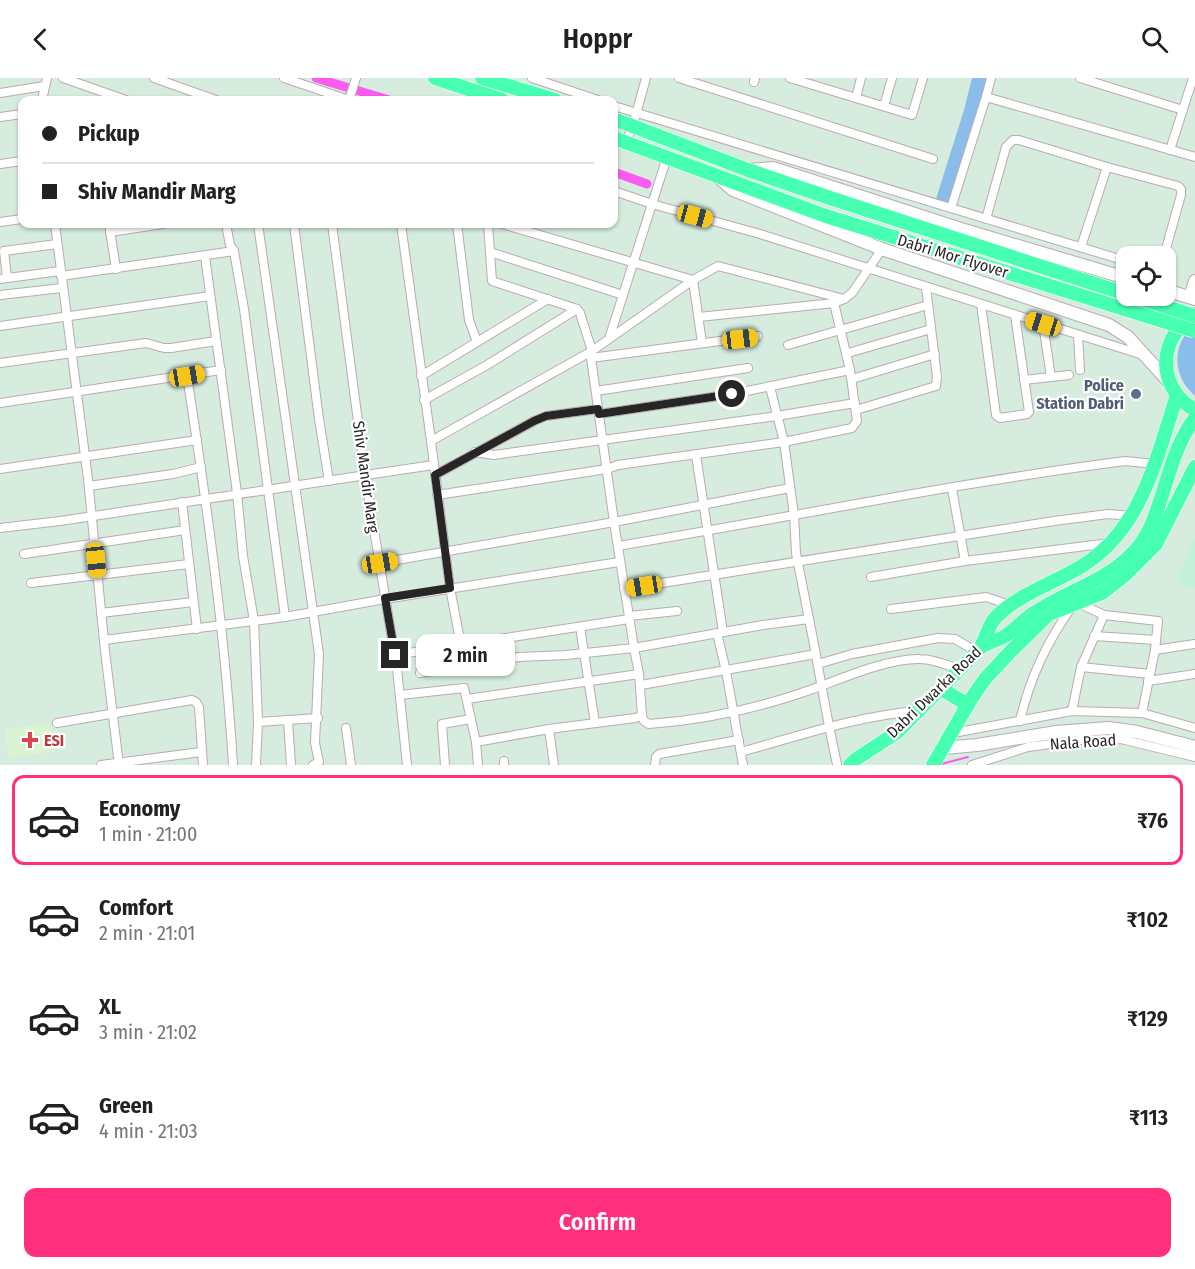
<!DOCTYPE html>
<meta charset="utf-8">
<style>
:root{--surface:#fff;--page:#f2f2f2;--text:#202124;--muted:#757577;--line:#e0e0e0;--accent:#ff2f7d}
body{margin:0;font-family:"Fira Sans Condensed",sans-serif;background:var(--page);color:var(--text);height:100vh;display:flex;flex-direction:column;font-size:22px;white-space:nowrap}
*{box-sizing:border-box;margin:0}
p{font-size:20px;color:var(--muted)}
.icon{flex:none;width:33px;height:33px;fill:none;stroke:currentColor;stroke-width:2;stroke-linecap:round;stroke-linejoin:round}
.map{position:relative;height:687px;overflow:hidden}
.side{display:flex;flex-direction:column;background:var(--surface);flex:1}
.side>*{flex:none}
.banner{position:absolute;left:18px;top:18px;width:600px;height:132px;border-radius:12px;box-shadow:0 2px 4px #0004;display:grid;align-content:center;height:132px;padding:0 24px;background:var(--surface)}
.buttons{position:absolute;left:1116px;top:168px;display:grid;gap:12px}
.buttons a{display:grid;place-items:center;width:60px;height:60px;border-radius:12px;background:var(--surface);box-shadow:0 2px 4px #0004;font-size:30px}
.end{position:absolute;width:27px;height:27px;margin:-14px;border:8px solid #262626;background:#fff;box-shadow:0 0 0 3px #fff}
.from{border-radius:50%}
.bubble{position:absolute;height:42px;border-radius:12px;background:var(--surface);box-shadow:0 2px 4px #0004;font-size:20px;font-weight:600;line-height:42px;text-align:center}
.car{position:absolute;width:18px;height:36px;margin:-18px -9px;border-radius:8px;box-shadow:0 0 4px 2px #0007;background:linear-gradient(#f5c518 24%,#345 0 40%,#f5c518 0 76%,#345 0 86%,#f5c518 0)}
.banner b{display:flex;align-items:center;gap:21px;height:57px;font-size:22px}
.banner b+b{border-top:2px solid var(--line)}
.banner i{width:15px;height:15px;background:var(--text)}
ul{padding:10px 0 0;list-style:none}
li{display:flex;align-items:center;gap:18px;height:90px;margin:0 12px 9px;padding:0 12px;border:3px solid transparent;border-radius:12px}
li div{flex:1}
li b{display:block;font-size:22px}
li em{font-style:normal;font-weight:600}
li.current{border-color:var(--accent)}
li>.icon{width:54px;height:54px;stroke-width:1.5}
.action{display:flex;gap:12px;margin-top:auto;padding:12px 24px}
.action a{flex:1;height:69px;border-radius:12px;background:var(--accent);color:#fff;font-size:24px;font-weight:600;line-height:69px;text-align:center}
header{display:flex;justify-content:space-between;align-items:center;height:78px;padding:0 24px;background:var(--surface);font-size:27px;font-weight:600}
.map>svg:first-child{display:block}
.education{fill:#c2f0d8}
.medical{fill:#d9f4d1}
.green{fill:#8abdea}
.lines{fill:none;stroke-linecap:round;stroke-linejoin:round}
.stream{stroke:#fc5af0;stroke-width:2}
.canal{stroke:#fc5af0;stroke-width:9}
.street-casing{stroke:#bcaab1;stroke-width:10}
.secondary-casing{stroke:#bcaab1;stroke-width:14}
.primary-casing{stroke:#fff;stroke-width:15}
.street{stroke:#fff;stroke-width:8}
.secondary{stroke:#fff;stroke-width:12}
.primary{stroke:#47ffb1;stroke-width:14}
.primary-bridge-casing{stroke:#fff;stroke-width:15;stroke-linecap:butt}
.primary-bridge{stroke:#47ffb1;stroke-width:14}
.route{stroke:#262626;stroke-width:8}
.service-dot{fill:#5c6f8a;stroke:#fff;stroke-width:2}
.health-dot{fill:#e0444e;stroke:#fff;stroke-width:2}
.labels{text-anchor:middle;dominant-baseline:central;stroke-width:4.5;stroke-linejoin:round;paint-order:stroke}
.street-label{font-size:16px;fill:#262626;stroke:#fff}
.service-label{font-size:16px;font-weight:bold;fill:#4e5e75;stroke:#fff;text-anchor:end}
.health-label{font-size:16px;font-weight:bold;fill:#be3a42;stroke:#fff;text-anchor:start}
</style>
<header><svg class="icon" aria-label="back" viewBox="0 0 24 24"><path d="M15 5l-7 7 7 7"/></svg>Hoppr<svg class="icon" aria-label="search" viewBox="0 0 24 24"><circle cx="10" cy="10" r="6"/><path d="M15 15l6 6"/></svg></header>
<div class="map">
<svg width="1195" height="687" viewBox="0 0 1195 687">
<rect width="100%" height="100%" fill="#d5ecde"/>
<path class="education" d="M1195,461V510L1177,503Z"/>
<path class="medical" d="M50,645L54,674L8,679L5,651Z"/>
<g class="green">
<path d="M972,0H993L950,125L936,121L964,32Z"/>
<path d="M1195,246V318C1172,298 1171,266 1195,246Z"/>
</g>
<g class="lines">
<path class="stream" d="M941,686L968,679"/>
<g class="canal">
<path d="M316,0L389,22"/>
<path d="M614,94L647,106"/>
</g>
<defs>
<g id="street">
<path d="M63,0L126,22"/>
<path d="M154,0L216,22"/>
<path d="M284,0L349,22"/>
<path d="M532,0L598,22"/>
<path d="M679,0L933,81"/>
<path d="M790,0L912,37L923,0"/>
<path d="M991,0L986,19L1195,79"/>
<path d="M1080,0L1183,32"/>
<path d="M754,4L755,0"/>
<path d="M0,15L44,8"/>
<path d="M856,20L861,0"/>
<path d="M42,22L47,0"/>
<path d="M349,22L356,0"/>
<path d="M614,28L1126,183"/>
<path d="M884,28L892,0"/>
<path d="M0,39L22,36"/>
<path d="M626,64L633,47L646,0"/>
<path d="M1170,72L1193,0"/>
<path d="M0,86L22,83"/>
<path d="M614,113L652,126L760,156L1143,277"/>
<path d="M951,130L986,19"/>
<path d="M986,141L1006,69L1013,62H1019L1107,89L1178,108L1181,111V117L1164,178"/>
<path d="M0,144L22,141"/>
<path d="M55,146L88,401L105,573L119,687"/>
<path d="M109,146L116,191"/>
<path d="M226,146L230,167L234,173L244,231L285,539"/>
<path d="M258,146L319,576L315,665L319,684L313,687"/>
<path d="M294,146L319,341L329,403"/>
<path d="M332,146L365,397L397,591L407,687"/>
<path d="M401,146L431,363"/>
<path d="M457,146L469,242L477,264"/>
<path d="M502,146L693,202L702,265"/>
<path d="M110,154L163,146"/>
<path d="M1081,169L1107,89"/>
<path d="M490,174L623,217"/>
<path d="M205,178L237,415L243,478L254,543L258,644L256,687"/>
<path d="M61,198L234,173"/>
<path d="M7,200L4,173L57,166"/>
<path d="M0,201L60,193"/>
<path d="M0,217L62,210"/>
<path d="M834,225L850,292"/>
<path d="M981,226L996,337L1000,340L1027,336L1029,334L1015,237"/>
<path d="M699,239L834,225L844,221"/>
<path d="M1043,246L1051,299"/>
<path d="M0,248L210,218"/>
<path d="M1078,258L1080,292"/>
<path d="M609,261L693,202L718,188L844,221L852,215L882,171"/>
<path d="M788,267L928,227"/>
<path d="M848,275L931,251"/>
<path d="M591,280L758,258"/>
<path d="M0,285L146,265L164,270H171L216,263"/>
<path d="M187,298C207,427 225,556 233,687"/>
<path d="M421,298L548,221"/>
<path d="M852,301L935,276"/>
<path d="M1024,302L1069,297"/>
<path d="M770,309L784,364L794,437L796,475L809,541"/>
<path d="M596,313L748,290"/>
<path d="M424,322L487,287L577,231"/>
<path d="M0,325L221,292"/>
<path d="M856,332L936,308L937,299L926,209"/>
<path d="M475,374L494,377L777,338L855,325"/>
<path d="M696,377L723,554"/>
<path d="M0,391L197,362"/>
<path d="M435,397L534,343L546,338L598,331"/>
<path d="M89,408L173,396L201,389"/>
<path d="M952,411L965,483"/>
<path d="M437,417L607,391L618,387L784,364L852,350L857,343L850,292L732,316L599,336"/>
<path d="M182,424L197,551"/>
<path d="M0,450L60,443L433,387"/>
<path d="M618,468C787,440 955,405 1125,383L1155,386"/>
<path d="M24,476L185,452"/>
<path d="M380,485L614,444L591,280L592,273L580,235L577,231L492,203L488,146"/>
<path d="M871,499L965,483L1110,465"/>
<path d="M31,505L189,486"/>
<path d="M624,511L1054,443L1108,436L1132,438"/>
<path d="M1078,525L1104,537L1158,543L1155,572"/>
<path d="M891,531L986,519L1010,527"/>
<path d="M101,535L193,524"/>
<path d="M629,538L677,533"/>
<path d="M580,549L595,645"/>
<path d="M717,555L726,593L743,687"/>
<path d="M1094,558L1156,562"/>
<path d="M104,562L285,539L385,521L619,484"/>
<path d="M461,567L450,510L431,363L592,273L609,261L667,79"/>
<path d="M395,577L629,541"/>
<path d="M818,586L852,576L938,560L955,561L977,574"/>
<path d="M1081,589L1150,596"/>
<path d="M420,595L519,579L566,577L634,570L614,444L790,410"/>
<path d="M639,596L642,638L644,643L649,646C704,642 759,630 810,612C841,601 888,580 920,581C933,581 947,587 959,591"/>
<path d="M1148,603L1195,596"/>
<path d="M641,607L816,576"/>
<path d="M400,617L464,610L476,664L478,687"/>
<path d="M467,621L639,596L634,570L763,547L809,541C819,590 826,638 837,686"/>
<path d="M1072,633L1081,589L1104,537"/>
<path d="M1142,635L1155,572L1195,566"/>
<path d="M288,642L291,687"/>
<path d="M1020,643C1030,599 1047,564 1073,527"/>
<path d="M258,644L318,640"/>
<path d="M57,645L192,622L196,624L199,629L203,687"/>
<path d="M346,650L351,687"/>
<path d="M953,655L1072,633L1142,635L1195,650"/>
<path d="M476,664L549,651"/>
<path d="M741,674C798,658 857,638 917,633"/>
<path d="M504,683V687"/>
<path d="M101,687L201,674"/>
<path d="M445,687L442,646L471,641"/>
<path d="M554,687L549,651L635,640L642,638"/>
<path d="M655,687L656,679L659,676L739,662"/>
<path d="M972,687L1028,669L1079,662L1121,661L1195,679"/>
</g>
<g id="secondary">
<path d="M749,92L773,90L961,151L1126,200"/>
<path d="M718,99L733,112L882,171L1109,247L1128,259L1169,304"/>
<path d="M1166,212L1195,221"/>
<path d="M1190,219L1195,203"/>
<path d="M944,670L977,667L1056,654L1109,650L1137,654L1195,669"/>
</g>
<g id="primary">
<path d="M435,0L502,22"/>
<path d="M482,0L555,22"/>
<path d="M614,41L748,92L833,121"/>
<path d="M614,60L826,138"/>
<path d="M1195,236C1158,259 1155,309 1195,332"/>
<path d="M984,567C991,564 998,562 1005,558C1015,552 1023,542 1034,535C1071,510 1126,498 1148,454C1166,418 1170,372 1195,340"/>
<path d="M940,610L968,627"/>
<path d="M850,687L856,681L896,655L977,574C986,564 987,548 996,539C1019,516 1054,505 1082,488C1142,452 1157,378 1177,317"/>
<path d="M933,687L971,621L985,601L1011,573L1049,536L1102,515L1125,497L1156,466L1195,389"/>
</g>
</defs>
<use href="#street" class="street-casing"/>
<use href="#secondary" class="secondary-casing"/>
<use href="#primary" class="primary-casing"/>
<use href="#street" class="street"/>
<use href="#secondary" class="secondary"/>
<use href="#primary" class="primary"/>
<defs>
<g id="primary-bridge">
<path d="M833,121L1126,216"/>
<path d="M826,138L1195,253"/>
<path d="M1132,218L1195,238"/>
</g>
</defs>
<use href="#primary-bridge" class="primary-bridge-casing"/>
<use href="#primary-bridge" class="primary-bridge"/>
</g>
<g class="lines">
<path class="route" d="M395,577L385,520L450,510L435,397L534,343L546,338L598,331L599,336L732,316"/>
</g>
<circle class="service-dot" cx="1136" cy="316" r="6"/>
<path class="health-dot" d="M27 653h6v6h6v6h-6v6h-6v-6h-6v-6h6z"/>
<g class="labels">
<g class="street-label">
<text transform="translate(953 178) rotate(17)">Dabri Mor Flyover</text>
<text transform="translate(366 399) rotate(82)">Shiv Mandir Marg</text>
<text transform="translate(934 614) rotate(-44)">Dabri Dwarka Road</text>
<text transform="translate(1083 664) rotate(-4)">Nala Road</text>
</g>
<g class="service-label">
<text x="1124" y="307">Police<tspan x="1124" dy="18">Station Dabri</tspan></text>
</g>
<g class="health-label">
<text x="44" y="662">ESI</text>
</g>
</g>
</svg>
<div class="buttons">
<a><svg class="icon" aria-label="locate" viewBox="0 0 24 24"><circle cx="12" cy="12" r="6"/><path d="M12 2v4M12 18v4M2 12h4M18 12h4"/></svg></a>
</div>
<i class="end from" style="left:732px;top:316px"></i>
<i class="end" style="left:395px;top:577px"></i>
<div class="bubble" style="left:416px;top:556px;width:99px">2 min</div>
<i class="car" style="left:695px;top:138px;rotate:105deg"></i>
<i class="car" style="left:1043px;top:246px;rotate:287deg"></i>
<i class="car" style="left:740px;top:261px;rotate:83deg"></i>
<i class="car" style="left:187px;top:298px;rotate:80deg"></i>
<i class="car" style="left:96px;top:482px;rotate:174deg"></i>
<i class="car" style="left:380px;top:485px;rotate:81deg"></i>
<i class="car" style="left:644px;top:508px;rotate:261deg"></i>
<div class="banner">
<b><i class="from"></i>Pickup</b>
<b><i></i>Shiv Mandir Marg</b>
</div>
</div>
<section class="side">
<ul>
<li class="current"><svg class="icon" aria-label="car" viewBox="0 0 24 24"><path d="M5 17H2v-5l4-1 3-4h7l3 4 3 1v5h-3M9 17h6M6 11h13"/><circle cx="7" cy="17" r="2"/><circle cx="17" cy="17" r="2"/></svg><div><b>Economy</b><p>1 min · 21:00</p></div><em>₹76</em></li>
<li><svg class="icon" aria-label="car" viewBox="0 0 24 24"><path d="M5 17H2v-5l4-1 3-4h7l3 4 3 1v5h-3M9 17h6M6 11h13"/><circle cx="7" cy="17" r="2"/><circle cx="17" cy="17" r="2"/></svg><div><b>Comfort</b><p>2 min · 21:01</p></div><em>₹102</em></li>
<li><svg class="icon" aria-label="car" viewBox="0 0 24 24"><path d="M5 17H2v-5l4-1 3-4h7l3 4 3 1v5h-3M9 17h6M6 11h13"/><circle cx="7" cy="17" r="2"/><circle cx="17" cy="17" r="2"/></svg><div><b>XL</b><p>3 min · 21:02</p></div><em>₹129</em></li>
<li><svg class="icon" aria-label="car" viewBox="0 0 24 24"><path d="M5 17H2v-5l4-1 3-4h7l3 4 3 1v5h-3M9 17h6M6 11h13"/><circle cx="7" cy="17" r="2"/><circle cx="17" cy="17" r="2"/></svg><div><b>Green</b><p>4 min · 21:03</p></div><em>₹113</em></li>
</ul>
<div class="action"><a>Confirm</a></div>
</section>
